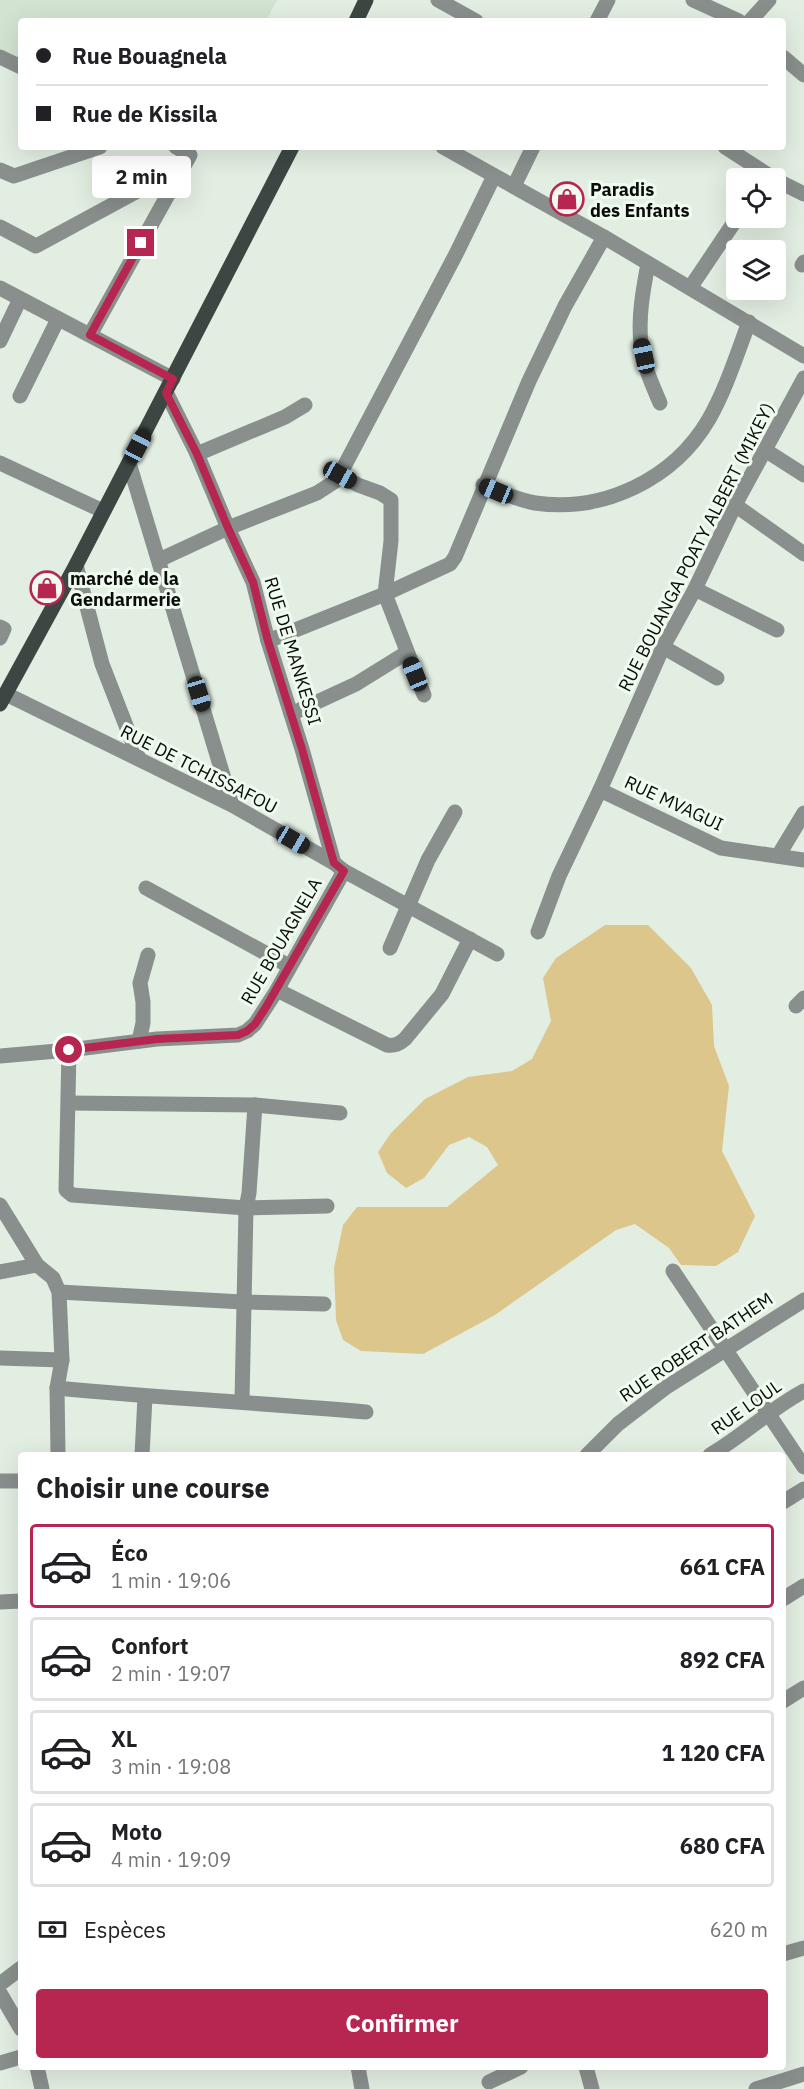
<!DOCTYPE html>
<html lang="fr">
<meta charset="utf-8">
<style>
:root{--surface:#fff;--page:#f6f6f6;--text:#202124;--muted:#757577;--line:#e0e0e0;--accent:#b72650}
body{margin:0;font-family:"IBM Plex Sans",sans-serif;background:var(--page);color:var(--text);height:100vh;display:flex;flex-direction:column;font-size:22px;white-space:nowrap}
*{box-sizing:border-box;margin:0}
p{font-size:20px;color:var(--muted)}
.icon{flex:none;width:33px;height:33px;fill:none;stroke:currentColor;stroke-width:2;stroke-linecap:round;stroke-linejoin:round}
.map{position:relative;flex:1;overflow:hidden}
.drawer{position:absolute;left:18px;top:1452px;width:768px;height:618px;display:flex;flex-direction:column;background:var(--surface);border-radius:6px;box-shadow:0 6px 24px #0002}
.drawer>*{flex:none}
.guide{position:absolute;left:18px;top:18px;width:768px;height:132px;border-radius:6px;box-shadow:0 6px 24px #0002;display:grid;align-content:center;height:132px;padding:0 18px;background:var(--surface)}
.buttons{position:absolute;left:726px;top:168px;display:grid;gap:12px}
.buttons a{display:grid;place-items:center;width:60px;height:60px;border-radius:6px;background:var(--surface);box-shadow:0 6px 24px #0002;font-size:30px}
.end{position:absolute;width:27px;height:27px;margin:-14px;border:8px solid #b72650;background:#fff;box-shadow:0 0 0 3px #fff}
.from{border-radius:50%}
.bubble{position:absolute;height:42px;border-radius:6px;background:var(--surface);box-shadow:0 6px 24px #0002;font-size:20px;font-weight:700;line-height:42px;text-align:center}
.car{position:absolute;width:18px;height:36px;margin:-18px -9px;border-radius:8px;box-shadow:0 0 4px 2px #0007;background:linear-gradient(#222 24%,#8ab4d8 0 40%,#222 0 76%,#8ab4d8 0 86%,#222 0)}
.guide b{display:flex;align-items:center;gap:21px;height:57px;font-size:22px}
.guide b+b{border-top:2px solid var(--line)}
.guide i{width:15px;height:15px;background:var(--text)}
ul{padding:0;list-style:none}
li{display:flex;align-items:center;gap:18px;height:84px;margin:0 12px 9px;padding:0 6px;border:3px solid var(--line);border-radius:6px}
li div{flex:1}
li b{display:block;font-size:22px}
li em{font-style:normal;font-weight:700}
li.current{border-color:var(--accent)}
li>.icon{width:54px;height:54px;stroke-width:1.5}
h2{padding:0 18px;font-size:27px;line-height:72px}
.pay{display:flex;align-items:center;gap:15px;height:66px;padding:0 18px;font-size:22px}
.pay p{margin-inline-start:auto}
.action{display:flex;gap:12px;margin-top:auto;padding:12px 18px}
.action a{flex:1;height:69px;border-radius:6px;background:var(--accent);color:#fff;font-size:24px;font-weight:700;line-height:69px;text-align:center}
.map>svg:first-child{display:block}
.built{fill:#d3e3d2}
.green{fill:#dcc68c}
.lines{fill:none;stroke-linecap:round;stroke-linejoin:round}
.minor{stroke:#898f8d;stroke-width:15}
.major{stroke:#3c4743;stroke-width:15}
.route{stroke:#b72650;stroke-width:8}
.labels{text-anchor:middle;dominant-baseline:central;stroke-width:6;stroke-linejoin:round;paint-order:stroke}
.poi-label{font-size:18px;font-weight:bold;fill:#0a0d09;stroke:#f0fbef;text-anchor:start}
.street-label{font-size:18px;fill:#0a0d09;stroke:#f0fbef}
</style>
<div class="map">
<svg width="804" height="2089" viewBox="0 0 804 2089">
<rect width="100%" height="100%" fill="#e3eee2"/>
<path class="built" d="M0,0H277L266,21H21V60L0,49Z"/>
<path class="green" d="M605,925H648L691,968L712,1005L714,1046L729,1086L722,1151L755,1216L738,1252L716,1266L681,1265L669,1248L635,1224L616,1230L495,1315L423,1354L361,1351L343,1340L336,1320L334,1268L343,1225L357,1207H447L498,1165L487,1147L469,1137L449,1145L424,1178L406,1188L387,1173L378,1152L391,1133L425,1099L468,1077L512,1071L532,1059L551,1021L543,978L556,958Z"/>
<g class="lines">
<g class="minor">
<path d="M438,0L476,21"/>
<path d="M693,0L739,21"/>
<path d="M597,21L608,0"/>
<path d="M750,21L769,0"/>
<path d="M0,57L21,67"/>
<path d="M783,57L804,75"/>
<path d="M443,147L604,237L804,356"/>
<path d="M725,147L773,178"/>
<path d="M0,170L14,176L100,147"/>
<path d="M776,180L804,194"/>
<path d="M514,186L533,147"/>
<path d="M0,227L36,246L158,180L172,187"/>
<path d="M648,264C643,290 638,317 641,344C643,365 652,384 660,403"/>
<path d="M802,265L804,262"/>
<path d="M0,288L173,379"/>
<path d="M690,288L737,218"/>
<path d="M90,335L190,155L176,147"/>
<path d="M0,341L20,299"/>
<path d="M166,392L197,454L228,528L253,582L268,641L302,749L334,863"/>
<path d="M20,396L58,319"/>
<path d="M765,450L804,475"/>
<path d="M197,454L285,417L305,405"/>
<path d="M0,463L103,511"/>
<path d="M129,463L232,805"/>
<path d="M340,475L358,485L380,493L391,500V541L385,594L424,695"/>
<path d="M483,485C500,492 517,500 535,503C604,513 674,479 709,419C726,389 737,354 749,322"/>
<path d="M735,505L804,554"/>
<path d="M159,560L228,528L317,493L337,480L456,254L494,176"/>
<path d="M76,565L102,664L139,759"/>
<path d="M695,589L777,630"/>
<path d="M0,627L4,629L0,638"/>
<path d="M268,641L385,594L450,564L455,557L529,381L565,306L604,237"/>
<path d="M663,647L717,678"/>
<path d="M6,694L232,805L334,863L344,871L497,954"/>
<path d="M291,714L356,684L406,653"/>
<path d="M600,790L721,848L804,860"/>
<path d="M778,856L804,813"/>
<path d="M146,888L289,966"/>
<path d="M538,932L559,876L600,790L663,647L695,589L735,505L804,378"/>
<path d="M390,948L428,860L455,812"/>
<path d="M277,990L387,1045C395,1046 399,1044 405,1039L442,994L470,939"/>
<path d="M796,1006L804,998"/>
<path d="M139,1041L143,1023V1002L140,983L148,955"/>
<path d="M69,1050L66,1190L72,1195L246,1208L327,1206"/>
<path d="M0,1056L69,1050L157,1039L238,1035L247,1031L255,1024L277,990L344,871"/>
<path d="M69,1103L255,1105L340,1113"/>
<path d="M0,1205L37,1265L53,1278L59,1292L62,1360L57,1388L58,1455"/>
<path d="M673,1271L804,1467"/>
<path d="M0,1272L37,1265"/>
<path d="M59,1292L243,1302L324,1304"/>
<path d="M0,1358L62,1360"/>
<path d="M57,1388C160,1398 263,1403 366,1412"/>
<path d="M242,1401L246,1208L249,1193L255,1105"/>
<path d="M142,1455L145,1397"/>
<path d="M587,1455L618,1424L665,1388L804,1300"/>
<path d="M710,1455C743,1436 770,1409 804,1391"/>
<path d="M0,1481H21"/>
<path d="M783,1502L804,1489"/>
<path d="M783,1599L804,1586"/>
<path d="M0,1602L21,1601"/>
<path d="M783,1701L804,1688"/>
<path d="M783,1954L804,1948"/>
<path d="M0,1984L21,1968"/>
<path d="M0,1993L21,2029"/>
<path d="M0,2063L21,2057"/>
<path d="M37,2067L42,2089"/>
<path d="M358,2067L362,2089"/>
<path d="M586,2067L592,2089"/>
<path d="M489,2082L521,2067"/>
<path d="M756,2089L804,2074"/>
</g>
<g class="major">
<path d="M356,21L366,0"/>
<path d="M0,704L76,565L292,147"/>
</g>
</g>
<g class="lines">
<path class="route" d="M69,1050L157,1039L238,1035L247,1031L255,1024L266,1007L344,871L334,863L302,749L268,641L253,582L228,528L197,454L166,393L173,379L90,335L141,243"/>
</g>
<defs>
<symbol id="shop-ring" viewBox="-11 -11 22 22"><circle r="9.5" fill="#f0fbef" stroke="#b72650" stroke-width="1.5"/><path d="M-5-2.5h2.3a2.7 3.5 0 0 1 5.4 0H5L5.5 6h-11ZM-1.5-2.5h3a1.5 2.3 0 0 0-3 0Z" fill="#b72650"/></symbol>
</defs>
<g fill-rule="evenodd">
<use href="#shop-ring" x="548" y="180" width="38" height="38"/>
<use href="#shop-ring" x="28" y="569" width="38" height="38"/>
</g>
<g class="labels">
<g class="poi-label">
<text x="590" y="189">Paradis<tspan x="590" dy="21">des Enfants</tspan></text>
<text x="70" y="578">marché de la<tspan x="70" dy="21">Gendarmerie</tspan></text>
</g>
<g class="street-label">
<text transform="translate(696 547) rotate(-63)">RUE BOUANGA POATY ALBERT (MIKEY)</text>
<text transform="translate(293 651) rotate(73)">RUE DE MANKESSI</text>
<text transform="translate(199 769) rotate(27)">RUE DE TCHISSAFOU</text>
<text transform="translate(674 803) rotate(25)">RUE MVAGUI</text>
<text transform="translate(281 941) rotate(-60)">RUE BOUAGNELA</text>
<text transform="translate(696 1347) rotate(-34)">RUE ROBERT BATHEM</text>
<text transform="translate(746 1407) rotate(-35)">RUE LOUL</text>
</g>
</g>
</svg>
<div class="buttons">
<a><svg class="icon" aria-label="locate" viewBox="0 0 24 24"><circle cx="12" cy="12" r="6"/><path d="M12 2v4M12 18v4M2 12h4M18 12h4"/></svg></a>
<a><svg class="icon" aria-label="layers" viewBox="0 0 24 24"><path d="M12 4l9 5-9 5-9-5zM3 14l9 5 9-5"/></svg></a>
</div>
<i class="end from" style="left:69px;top:1050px"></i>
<i class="end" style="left:141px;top:243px"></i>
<div class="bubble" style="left:92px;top:156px;width:99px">2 min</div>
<i class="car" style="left:644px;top:356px;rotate:348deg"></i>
<i class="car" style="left:138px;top:446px;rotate:28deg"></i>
<i class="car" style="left:340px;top:475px;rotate:119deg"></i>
<i class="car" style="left:496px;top:491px;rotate:293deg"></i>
<i class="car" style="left:415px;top:674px;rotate:338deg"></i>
<i class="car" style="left:199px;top:694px;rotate:163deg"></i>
<i class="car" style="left:293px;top:840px;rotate:120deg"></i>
<div class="guide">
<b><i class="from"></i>Rue Bouagnela</b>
<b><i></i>Rue de Kissila</b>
</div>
<section class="drawer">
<h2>Choisir une course</h2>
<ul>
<li class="current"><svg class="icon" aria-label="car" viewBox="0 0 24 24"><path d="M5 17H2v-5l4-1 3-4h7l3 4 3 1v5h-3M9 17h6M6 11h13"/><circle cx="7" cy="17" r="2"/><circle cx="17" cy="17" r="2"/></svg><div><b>Éco</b><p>1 min · 19:06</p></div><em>661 CFA</em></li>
<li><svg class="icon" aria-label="car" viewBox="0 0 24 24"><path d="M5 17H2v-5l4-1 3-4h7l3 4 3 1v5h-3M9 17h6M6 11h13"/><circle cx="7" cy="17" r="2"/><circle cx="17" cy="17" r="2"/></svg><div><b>Confort</b><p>2 min · 19:07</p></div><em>892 CFA</em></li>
<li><svg class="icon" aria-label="car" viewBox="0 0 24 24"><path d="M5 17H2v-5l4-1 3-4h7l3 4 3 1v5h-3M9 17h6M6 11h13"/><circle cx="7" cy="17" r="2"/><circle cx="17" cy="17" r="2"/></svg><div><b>XL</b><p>3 min · 19:08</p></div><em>1 120 CFA</em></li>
<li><svg class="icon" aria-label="car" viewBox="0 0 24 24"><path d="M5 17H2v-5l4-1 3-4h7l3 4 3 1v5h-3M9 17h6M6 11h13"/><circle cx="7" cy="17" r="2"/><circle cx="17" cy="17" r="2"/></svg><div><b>Moto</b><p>4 min · 19:09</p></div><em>680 CFA</em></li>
</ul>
<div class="pay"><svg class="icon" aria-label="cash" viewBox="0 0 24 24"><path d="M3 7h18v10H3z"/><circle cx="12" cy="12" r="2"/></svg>Espèces<p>620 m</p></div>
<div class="action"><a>Confirmer</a></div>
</section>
</div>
